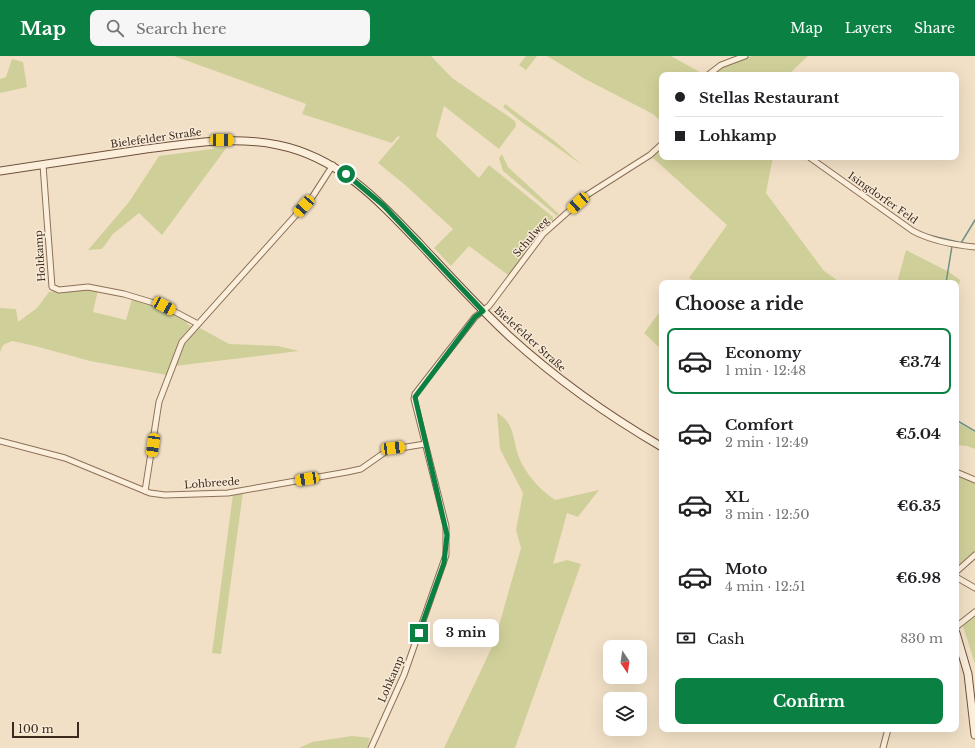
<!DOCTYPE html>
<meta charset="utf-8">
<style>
:root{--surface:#fff;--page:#f6f6f6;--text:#202124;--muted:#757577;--line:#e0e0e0;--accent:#0b8043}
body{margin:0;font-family:"Libre Baskerville",serif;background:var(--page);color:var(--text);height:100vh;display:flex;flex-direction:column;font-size:15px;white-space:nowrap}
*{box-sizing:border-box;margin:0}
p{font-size:13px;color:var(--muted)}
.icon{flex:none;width:22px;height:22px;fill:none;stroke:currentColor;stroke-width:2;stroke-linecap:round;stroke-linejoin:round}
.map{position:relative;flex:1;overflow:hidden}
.panel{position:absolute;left:659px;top:224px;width:300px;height:452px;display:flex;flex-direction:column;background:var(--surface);border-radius:8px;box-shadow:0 4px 16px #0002}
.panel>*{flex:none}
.banner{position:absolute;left:659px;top:16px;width:300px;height:88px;border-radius:8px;box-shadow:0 4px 16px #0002;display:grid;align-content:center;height:88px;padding:0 16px;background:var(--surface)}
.needle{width:26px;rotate:167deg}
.fabs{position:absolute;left:603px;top:584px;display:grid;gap:8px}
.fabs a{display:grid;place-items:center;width:44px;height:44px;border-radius:8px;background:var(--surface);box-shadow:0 4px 16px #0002;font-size:20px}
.scale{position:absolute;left:12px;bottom:10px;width:67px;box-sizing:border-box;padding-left:4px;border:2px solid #3d2a1f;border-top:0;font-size:11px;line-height:14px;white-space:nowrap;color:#3d2a1f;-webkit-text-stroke:3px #f7ead6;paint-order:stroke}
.end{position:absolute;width:18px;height:18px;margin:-9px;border:5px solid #0b8043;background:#fff;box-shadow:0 0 0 2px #fff}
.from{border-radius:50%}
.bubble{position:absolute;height:28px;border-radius:8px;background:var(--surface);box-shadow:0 4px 16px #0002;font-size:13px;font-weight:700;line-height:28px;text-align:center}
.car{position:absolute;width:12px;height:24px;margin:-12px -6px;border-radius:5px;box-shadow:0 0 3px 1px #0007;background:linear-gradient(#f5c518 24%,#345 0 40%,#f5c518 0 76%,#345 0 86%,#f5c518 0)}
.banner b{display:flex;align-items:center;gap:14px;height:38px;font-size:15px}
.banner b+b{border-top:1px solid var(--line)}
.banner i{width:10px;height:10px;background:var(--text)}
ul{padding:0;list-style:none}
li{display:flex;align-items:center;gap:12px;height:66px;margin:0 8px 6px;padding:0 8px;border:2px solid transparent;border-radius:8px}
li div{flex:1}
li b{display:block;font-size:15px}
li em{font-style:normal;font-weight:700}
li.on{border-color:var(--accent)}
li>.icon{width:36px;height:36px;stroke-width:1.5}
h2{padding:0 16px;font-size:18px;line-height:48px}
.pay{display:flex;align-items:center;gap:10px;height:44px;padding:0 16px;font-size:15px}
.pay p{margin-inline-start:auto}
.button{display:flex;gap:8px;margin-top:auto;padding:8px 16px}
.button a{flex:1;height:46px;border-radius:8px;background:var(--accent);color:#fff;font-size:16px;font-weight:700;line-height:46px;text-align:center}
header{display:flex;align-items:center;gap:24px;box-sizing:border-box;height:56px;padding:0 20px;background:var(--accent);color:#fff}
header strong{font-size:19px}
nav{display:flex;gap:22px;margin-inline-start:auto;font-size:14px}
.search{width:280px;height:36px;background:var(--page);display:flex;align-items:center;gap:10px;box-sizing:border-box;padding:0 14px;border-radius:8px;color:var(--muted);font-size:15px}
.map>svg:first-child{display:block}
.green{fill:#cfd099}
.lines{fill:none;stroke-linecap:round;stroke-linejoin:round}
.stream{stroke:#6d9386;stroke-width:1.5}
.street-casing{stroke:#8d705a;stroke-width:7}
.secondary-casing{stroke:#6f513d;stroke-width:9}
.street{stroke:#fbeeda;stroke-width:5}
.secondary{stroke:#fbeeda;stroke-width:7}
.route{stroke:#0b8043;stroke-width:5}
.labels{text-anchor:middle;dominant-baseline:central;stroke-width:3;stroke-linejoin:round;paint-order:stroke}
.street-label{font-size:10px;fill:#3d2a1f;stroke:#f7ead6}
</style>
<header>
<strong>Map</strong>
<div class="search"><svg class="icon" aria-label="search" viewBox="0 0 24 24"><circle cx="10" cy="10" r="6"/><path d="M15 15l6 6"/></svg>Search here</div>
<nav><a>Map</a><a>Layers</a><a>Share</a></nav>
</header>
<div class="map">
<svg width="975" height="692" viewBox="0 0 975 692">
<rect width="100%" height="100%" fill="#f1e0c6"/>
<g class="green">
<path d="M174,0H431L452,22L515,65L516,70L499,93L444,50L436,80L479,122L489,109L553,161V164L541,176L508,219L469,190L451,210L434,192L453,173L404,128L378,107L400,81L398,80L392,87L302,58L306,48Z"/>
<path d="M526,0H537L526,14L519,9Z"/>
<path d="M547,0H671L705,19H662V66L653,58L585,23Z"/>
<path d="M752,0H808L788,19H711L722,10Z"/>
<path d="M12,3L23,6L27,31L0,37V23L6,21Z"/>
<path d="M505,48L556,86L582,109L523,67L503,51Z"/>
<path d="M227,91L162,179L139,157L113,178L102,193L88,194L129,146L159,100Z"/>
<path d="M662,91V101H773L766,137L824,215L841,227H697L689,222L727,169L652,101Z"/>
<path d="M502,98L508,111L559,158L557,160L503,115L499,102Z"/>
<path d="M906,194L949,216L960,224L956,240V227H897Z"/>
<path d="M88,232L98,234L93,256L126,264L132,243L163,251L188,265L187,268L192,271L167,319L90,305L35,290L12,285L3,289L0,296V252L16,253L18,266L37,252L49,236Z"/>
<path d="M662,253V294L644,277Z"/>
<path d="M200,272L229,288L278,290L299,295L175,310L184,287Z"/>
<path d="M497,357C517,367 512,390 522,408C531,424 541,434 555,444L599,434L578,461L567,457L553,508L567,504L581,508L515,692H444L494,587L521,492L516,474L523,437L500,393Z"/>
<path d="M956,366L975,376V393L967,390L956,389Z"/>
<path d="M956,420L975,427V494L971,500L956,513Z"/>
<path d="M243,436L221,598L212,597L233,438Z"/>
<path d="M975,560V608L963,570Z"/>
<path d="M352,680L370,682L367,692H299L312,686Z"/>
</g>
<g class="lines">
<g class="stream">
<path d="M928,179L958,186"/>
<path d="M961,187L975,164"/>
<path d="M946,227L952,190"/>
<path d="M190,281L235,230"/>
<path d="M956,364L975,375"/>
</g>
<defs>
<g id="street">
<path d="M708,19L721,9L745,0"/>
<path d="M809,101L913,175C932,185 954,189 975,191"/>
<path d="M43,109L52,231L59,234L88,231L124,238L164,250L198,268"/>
<path d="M0,385L65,402L150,437L165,439L228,437L347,416L361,413L388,394L425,388"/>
<path d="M956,416L975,424"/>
<path d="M145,435L159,346L182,286L313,140L333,109"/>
<path d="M956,516L975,499"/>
<path d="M956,521L975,532"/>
<path d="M956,571L975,556"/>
<path d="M371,692L404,619L446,499V470L414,343L415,338L475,261L489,250L543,178L587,139L650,99L662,88"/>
<path d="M883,692L888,673"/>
</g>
<g id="secondary">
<path d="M0,115C49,108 97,100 146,93C190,87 234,80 278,89C338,101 378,144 419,187C448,218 477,250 508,279C555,322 607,359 662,391"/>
<path d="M956,577L968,618L975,679"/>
</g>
</defs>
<use href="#street" class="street-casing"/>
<use href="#secondary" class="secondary-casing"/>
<use href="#street" class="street"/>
<use href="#secondary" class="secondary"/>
</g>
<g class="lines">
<path class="route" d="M346,118L383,149L483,255L475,261L415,341L447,479L444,507L419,577"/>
</g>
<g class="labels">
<g class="street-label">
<text transform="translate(156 82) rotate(-8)">Bielefelder Straße</text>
<text transform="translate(883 142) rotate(35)">Isingdorfer Feld</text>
<text transform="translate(531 181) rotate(-49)">Schulweg</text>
<text transform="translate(40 200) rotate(-94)">Holtkamp</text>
<text transform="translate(530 283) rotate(42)">Bielefelder Straße</text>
<text transform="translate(212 427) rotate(-4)">Lohbreede</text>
<text transform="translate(391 623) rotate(-67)">Lohkamp</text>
</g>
</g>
</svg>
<div class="fabs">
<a><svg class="needle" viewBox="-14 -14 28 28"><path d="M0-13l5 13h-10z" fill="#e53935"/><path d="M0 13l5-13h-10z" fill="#757577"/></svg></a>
<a><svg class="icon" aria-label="layers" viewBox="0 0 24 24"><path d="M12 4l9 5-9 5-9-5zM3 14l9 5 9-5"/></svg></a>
</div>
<div class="scale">100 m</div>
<i class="end from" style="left:346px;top:118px"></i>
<i class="end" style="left:419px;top:577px"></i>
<div class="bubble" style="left:433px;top:563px;width:66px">3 min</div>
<i class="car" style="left:222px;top:84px;rotate:91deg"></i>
<i class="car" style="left:578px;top:147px;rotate:228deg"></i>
<i class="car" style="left:304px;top:150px;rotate:222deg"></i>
<i class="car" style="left:164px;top:250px;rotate:118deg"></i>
<i class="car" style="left:153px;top:389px;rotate:188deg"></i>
<i class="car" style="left:393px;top:392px;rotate:83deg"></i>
<i class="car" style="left:307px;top:423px;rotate:261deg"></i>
<div class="banner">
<b><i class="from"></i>Stellas Restaurant</b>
<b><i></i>Lohkamp</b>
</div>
<section class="panel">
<h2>Choose a ride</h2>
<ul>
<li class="on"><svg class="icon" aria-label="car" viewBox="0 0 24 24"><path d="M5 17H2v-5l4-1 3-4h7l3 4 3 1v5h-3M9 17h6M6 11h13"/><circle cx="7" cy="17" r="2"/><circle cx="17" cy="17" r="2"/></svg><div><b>Economy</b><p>1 min · 12:48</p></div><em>€3.74</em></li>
<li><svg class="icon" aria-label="car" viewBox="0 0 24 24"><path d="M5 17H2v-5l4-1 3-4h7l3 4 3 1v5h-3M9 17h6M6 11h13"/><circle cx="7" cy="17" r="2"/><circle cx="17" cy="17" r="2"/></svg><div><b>Comfort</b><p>2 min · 12:49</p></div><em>€5.04</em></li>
<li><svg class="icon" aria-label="car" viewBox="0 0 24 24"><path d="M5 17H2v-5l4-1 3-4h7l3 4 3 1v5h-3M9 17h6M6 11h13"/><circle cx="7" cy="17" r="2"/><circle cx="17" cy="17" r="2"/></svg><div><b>XL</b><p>3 min · 12:50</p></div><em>€6.35</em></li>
<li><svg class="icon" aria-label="car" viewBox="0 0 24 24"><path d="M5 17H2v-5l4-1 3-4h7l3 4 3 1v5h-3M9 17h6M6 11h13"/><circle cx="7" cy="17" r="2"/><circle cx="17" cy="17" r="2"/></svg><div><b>Moto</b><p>4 min · 12:51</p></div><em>€6.98</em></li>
</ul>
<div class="pay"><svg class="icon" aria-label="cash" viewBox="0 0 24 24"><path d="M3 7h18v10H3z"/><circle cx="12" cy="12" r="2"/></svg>Cash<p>830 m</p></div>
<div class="button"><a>Confirm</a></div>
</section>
</div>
